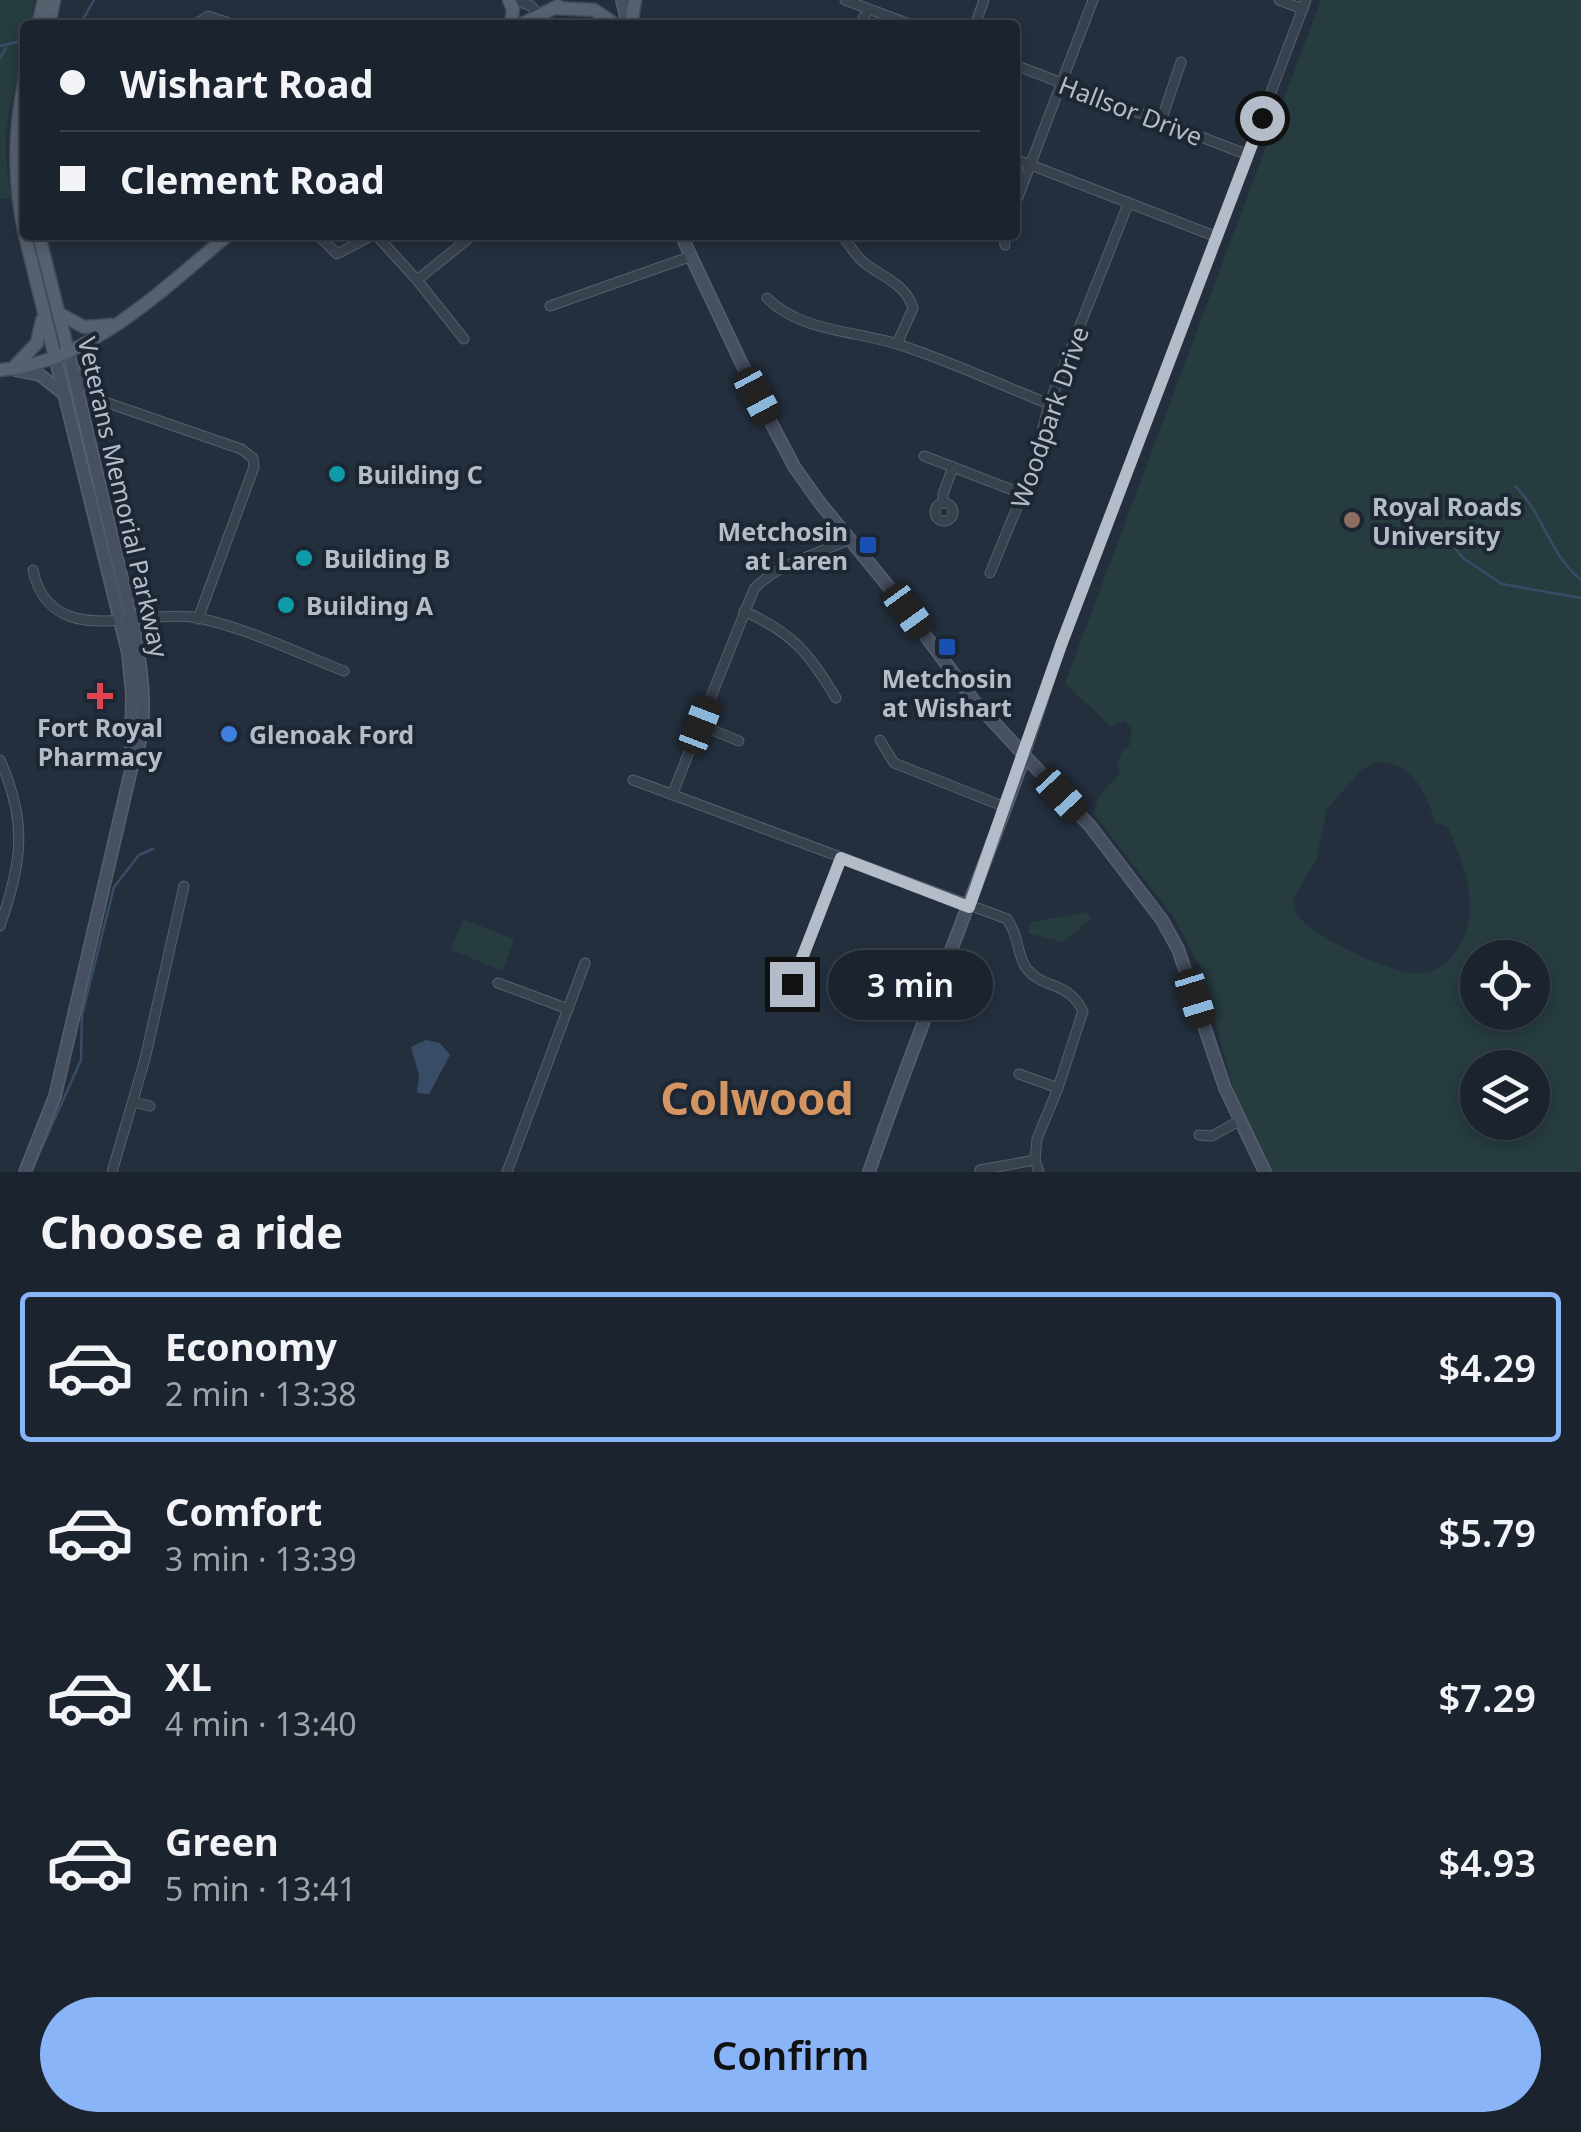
<!DOCTYPE html>
<meta charset="utf-8">
<style>
:root{--surface:#1b232e;--page:#282f3a;--text:#f1f3f6;--muted:#a0a4aa;--line:#39404a;--accent:#8ab4f8}
body{margin:0;font-family:"Noto Sans",sans-serif;background:var(--page);color:var(--text);height:100vh;display:flex;flex-direction:column;font-size:38px;white-space:nowrap}
*{box-sizing:border-box;margin:0}
p{font-size:32px;color:var(--muted)}
.icon{flex:none;width:55px;height:55px;fill:none;stroke:currentColor;stroke-width:2;stroke-linecap:round;stroke-linejoin:round}
.map{position:relative;height:1172px;overflow:hidden}
.side{display:flex;flex-direction:column;background:var(--surface);flex:1}
.side>*{flex:none}
.hud{position:absolute;left:20px;top:20px;width:1000px;height:220px;border-radius:10px;box-shadow:0 5px 15px #0003,0 0 0 2px var(--line);display:grid;align-content:center;height:220px;padding:0 40px;background:var(--surface)}
.controls{position:absolute;left:1460px;top:940px;display:grid;gap:20px}
.controls a{display:grid;place-items:center;width:90px;height:90px;border-radius:50%;background:var(--surface);box-shadow:0 5px 15px #0003,0 0 0 2px var(--line);font-size:50px}
.end{position:absolute;width:45px;height:45px;margin:-22px;border:12px solid #b4bcc9;background:#111;box-shadow:0 0 0 5px #111}
.from{border-radius:50%}
.bubble{position:absolute;height:70px;border-radius:35px;background:var(--surface);box-shadow:0 5px 15px #0003,0 0 0 2px var(--line);font-size:32px;font-weight:600;line-height:70px;text-align:center}
.car{position:absolute;width:30px;height:60px;margin:-30px -15px;border-radius:12px;box-shadow:0 0 8px 2px #0007;background:linear-gradient(#222 24%,#8ab4d8 0 40%,#222 0 76%,#8ab4d8 0 86%,#222 0)}
.hud b{display:flex;align-items:center;gap:35px;height:95px;font-size:38px}
.hud b+b{border-top:2px solid var(--line)}
.hud i{width:25px;height:25px;background:var(--text)}
ul{padding:0;list-style:none}
li{display:flex;align-items:center;gap:30px;height:150px;margin:0 20px 15px;padding:0 20px;border:5px solid transparent;border-radius:10px}
li div{flex:1}
li b{display:block;font-size:38px}
li em{font-style:normal;font-weight:600}
li.active{border-color:var(--accent)}
li>.icon{width:90px;height:90px;stroke-width:1.5}
h2{padding:0 40px;font-size:45px;line-height:120px}
.button{display:flex;gap:20px;margin-top:auto;padding:20px 40px}
.button a{flex:1;height:115px;border-radius:60px;background:var(--accent);color:#111;font-size:40px;font-weight:600;line-height:115px;text-align:center}
.map>svg:first-child{display:block}
.green{fill:#263c3f;fill-rule:evenodd}
.water{fill:#394c67}
.lines{fill:none;stroke-linecap:round;stroke-linejoin:round}
.stream{stroke:#394c67;stroke-width:2.5}
.street-casing{stroke:#565f6c;stroke-width:11}
.secondary-casing{stroke:#565f6c;stroke-width:14}
.primary-casing{stroke:#414a57;stroke-width:15}
.street{stroke:#38414e;stroke-width:9}
.secondary{stroke:#465061;stroke-width:11}
.primary{stroke:#56606e;stroke-width:12}
.route{stroke:#b4bcc9;stroke-width:12}
.culture-dot{fill:#0f9aa8;stroke:#1d2633;stroke-width:4}
.education-dot{fill:#8d6e63;stroke:#1d2633;stroke-width:4}
.transit-dot{fill:#1a4fb4;stroke:#1d2633;stroke-width:4}
.health-dot{fill:#e0444e;stroke:#1d2633;stroke-width:4}
.shop-dot{fill:#3f7fe0;stroke:#1d2633;stroke-width:4}
.labels{text-anchor:middle;dominant-baseline:central;stroke-width:8;stroke-linejoin:round;paint-order:stroke}
.street-label{font-size:25px;fill:#b4bcc9;stroke:#1d2633}
.poi-label{font-size:25px;font-weight:bold;fill:#b4bcc9;stroke:#1d2633;text-anchor:start}
.town-label{font-size:45px;font-weight:bold;fill:#d59563;stroke:#1d2633}
</style>
<div class="map">
<svg width="1581" height="1172" viewBox="0 0 1581 1172">
<rect width="100%" height="100%" fill="#242f3e"/>
<g class="green">
<path d="M0,0H35L30,25H25C25,60 11,92 7,127C4,151 8,174 11,198L0,199Z"/>
<path d="M1321,0H1581V1172H1271L1239,1110L1201,968L1173,916L1094,814L1098,797L1120,774L1117,764L1123,749L1129,747L1132,729L1124,721L1111,727L1065,683ZM1377,762C1412,761 1426,792 1435,822L1448,827C1456,849 1467,871 1469,894C1474,930 1456,974 1414,973C1388,972 1309,935 1296,913C1294,909 1294,903 1293,898L1316,861L1327,809L1361,770ZM1478,958H1532V1012H1478ZM1478,1068H1532V1122H1478Z"/>
<path d="M1086,912L1091,919L1063,942L1028,933L1031,922Z"/>
<path d="M463,919L514,939L503,971L451,950Z"/>
</g>
<path class="water" d="M426,1040L440,1043L450,1055L429,1094L417,1093L419,1075L411,1047Z"/>
<g class="lines">
<g class="stream">
<path d="M76,25L82,21L94,0"/>
<path d="M0,46L17,42"/>
<path d="M0,58L6,48"/>
<path d="M1515,486C1547,519 1547,551 1581,580"/>
<path d="M1445,536L1463,558L1502,584L1581,598"/>
<path d="M31,1172L81,1060L82,1015L114,887L139,855L153,849"/>
</g>
<defs>
<g id="street">
<path d="M515,0L531,6L539,15"/>
<path d="M845,0L912,25"/>
<path d="M1279,0L1303,9"/>
<path d="M195,25L208,16L235,25"/>
<path d="M859,25L869,9"/>
<path d="M975,25L984,0"/>
<path d="M1015,65L1248,155"/>
<path d="M1161,121L1181,62"/>
<path d="M1015,159L1217,237"/>
<path d="M1015,205L1093,0"/>
<path d="M318,235L337,254L373,235"/>
<path d="M376,235L417,280L464,339"/>
<path d="M842,235C848,243 854,253 861,260C880,277 905,282 913,308L897,344"/>
<path d="M1004,235L1005,245"/>
<path d="M417,280L473,235"/>
<path d="M767,298C799,331 855,331 897,344C948,360 998,384 1049,404"/>
<path d="M550,306L689,257"/>
<path d="M105,402L241,449L253,458L254,467L198,619"/>
<path d="M924,456L1023,494"/>
<path d="M943,503V494L953,467"/>
<circle cx="944" cy="512" r="9"/>
<path d="M33,570C37,590 48,608 69,616C104,629 154,612 192,617C241,625 297,653 344,671"/>
<path d="M990,573L1032,471L1049,404L1128,204"/>
<path d="M744,611C793,633 809,653 836,698"/>
<path d="M700,725L739,741"/>
<path d="M880,740L894,763L1005,807"/>
<path d="M1025,755L1061,645L1306,0"/>
<path d="M0,760C28,823 22,862 0,926"/>
<path d="M633,780L1007,919C1020,937 1016,955 1027,969C1044,990 1067,980 1083,1011L1058,1088L1037,1139L1035,1160L1039,1172"/>
<path d="M672,795L754,589C781,561 816,556 849,539"/>
<path d="M498,983L568,1009"/>
<path d="M791,984L841,858"/>
<path d="M1019,1074L1058,1088"/>
<path d="M133,1102L150,1106"/>
<path d="M1199,1135L1212,1136L1239,1121"/>
<path d="M980,1170L1035,1160"/>
<path d="M112,1172L145,1059L184,886"/>
<path d="M507,1172L585,963"/>
</g>
<g id="secondary">
<path d="M622,0L628,25"/>
<path d="M681,235L757,396L795,468L820,503L893,592L974,701L1091,827L1162,920L1178,949L1225,1088L1265,1172"/>
<path d="M55,357L128,653L132,693L131,768"/>
<path d="M15,370L40,375L64,394"/>
<path d="M80,387L93,339"/>
<path d="M25,1172L55,1096L131,770C150,728 143,678 135,634L68,351"/>
<path d="M869,1172C917,1032 974,895 1025,755"/>
</g>
<g id="primary">
<path d="M509,0L513,9L511,25"/>
<path d="M554,8L594,10L616,25"/>
<path d="M38,25L44,0"/>
<path d="M49,25L54,0"/>
<path d="M520,25L558,6"/>
<path d="M631,25L635,0"/>
<path d="M25,78C14,130 13,182 25,235"/>
<path d="M25,235L55,357"/>
<path d="M39,235L68,351"/>
<path d="M60,314L84,327L111,325"/>
<path d="M16,365L37,343L42,320"/>
<path d="M0,370C89,363 163,289 228,235"/>
</g>
</defs>
<use href="#street" class="street-casing"/>
<use href="#secondary" class="secondary-casing"/>
<use href="#primary" class="primary-casing"/>
<use href="#street" class="street"/>
<use href="#secondary" class="secondary"/>
<use href="#primary" class="primary"/>
</g>
<g class="lines">
<path class="route" d="M792,984L841,858L969,907L1061,645L1262,118"/>
</g>
<g class="culture-dot">
<circle cx="337" cy="474" r="10"/>
<circle cx="304" cy="558" r="10"/>
<circle cx="286" cy="605" r="10"/>
</g>
<circle class="education-dot" cx="1352" cy="520" r="10"/>
<g class="transit-dot">
<rect x="858" y="535" width="20" height="20" rx="5"/>
<rect x="937" y="637" width="20" height="20" rx="5"/>
</g>
<path class="health-dot" d="M95 681h10v10h10v10h-10v10h-10v-10h-10v-10h10z"/>
<circle class="shop-dot" cx="229" cy="734" r="10"/>
<g class="labels">
<g class="street-label">
<text transform="translate(1131 110) rotate(21)">Hallsor Drive</text>
<text transform="translate(1049 417) rotate(-71)">Woodpark Drive</text>
<text transform="translate(124 497) rotate(77)">Veterans Memorial Parkway</text>
</g>
<g class="poi-label">
<text x="357" y="474">Building C</text>
<text x="1372" y="506">Royal Roads<tspan x="1372" dy="29">University</tspan></text>
<text x="848" y="531" text-anchor="end">Metchosin<tspan x="848" dy="29">at Laren</tspan></text>
<text x="324" y="558">Building B</text>
<text x="306" y="605">Building A</text>
<text x="947" y="678" text-anchor="middle">Metchosin<tspan x="947" dy="29">at Wishart</tspan></text>
<text x="100" y="727" text-anchor="middle">Fort Royal<tspan x="100" dy="29">Pharmacy</tspan></text>
<text x="249" y="734">Glenoak Ford</text>
</g>
<g class="town-label">
<text x="757" y="1097">Colwood</text>
</g>
</g>
</svg>
<div class="controls">
<a><svg class="icon" aria-label="locate" viewBox="0 0 24 24"><circle cx="12" cy="12" r="6"/><path d="M12 2v4M12 18v4M2 12h4M18 12h4"/></svg></a>
<a><svg class="icon" aria-label="layers" viewBox="0 0 24 24"><path d="M12 4l9 5-9 5-9-5zM3 14l9 5 9-5"/></svg></a>
</div>
<i class="end from" style="left:1262px;top:118px"></i>
<i class="end" style="left:792px;top:984px"></i>
<div class="bubble" style="left:828px;top:950px;width:165px">3 min</div>
<i class="car" style="left:757px;top:396px;rotate:152deg"></i>
<i class="car" style="left:908px;top:611px;rotate:144deg"></i>
<i class="car" style="left:700px;top:725px;rotate:21deg"></i>
<i class="car" style="left:1061px;top:795px;rotate:137deg"></i>
<i class="car" style="left:1195px;top:998px;rotate:163deg"></i>
<div class="hud">
<b><i class="from"></i>Wishart Road</b>
<b><i></i>Clement Road</b>
</div>
</div>
<section class="side">
<h2>Choose a ride</h2>
<ul>
<li class="active"><svg class="icon" aria-label="car" viewBox="0 0 24 24"><path d="M5 17H2v-5l4-1 3-4h7l3 4 3 1v5h-3M9 17h6M6 11h13"/><circle cx="7" cy="17" r="2"/><circle cx="17" cy="17" r="2"/></svg><div><b>Economy</b><p>2 min · 13:38</p></div><em>$4.29</em></li>
<li><svg class="icon" aria-label="car" viewBox="0 0 24 24"><path d="M5 17H2v-5l4-1 3-4h7l3 4 3 1v5h-3M9 17h6M6 11h13"/><circle cx="7" cy="17" r="2"/><circle cx="17" cy="17" r="2"/></svg><div><b>Comfort</b><p>3 min · 13:39</p></div><em>$5.79</em></li>
<li><svg class="icon" aria-label="car" viewBox="0 0 24 24"><path d="M5 17H2v-5l4-1 3-4h7l3 4 3 1v5h-3M9 17h6M6 11h13"/><circle cx="7" cy="17" r="2"/><circle cx="17" cy="17" r="2"/></svg><div><b>XL</b><p>4 min · 13:40</p></div><em>$7.29</em></li>
<li><svg class="icon" aria-label="car" viewBox="0 0 24 24"><path d="M5 17H2v-5l4-1 3-4h7l3 4 3 1v5h-3M9 17h6M6 11h13"/><circle cx="7" cy="17" r="2"/><circle cx="17" cy="17" r="2"/></svg><div><b>Green</b><p>5 min · 13:41</p></div><em>$4.93</em></li>
</ul>
<div class="button"><a>Confirm</a></div>
</section>
